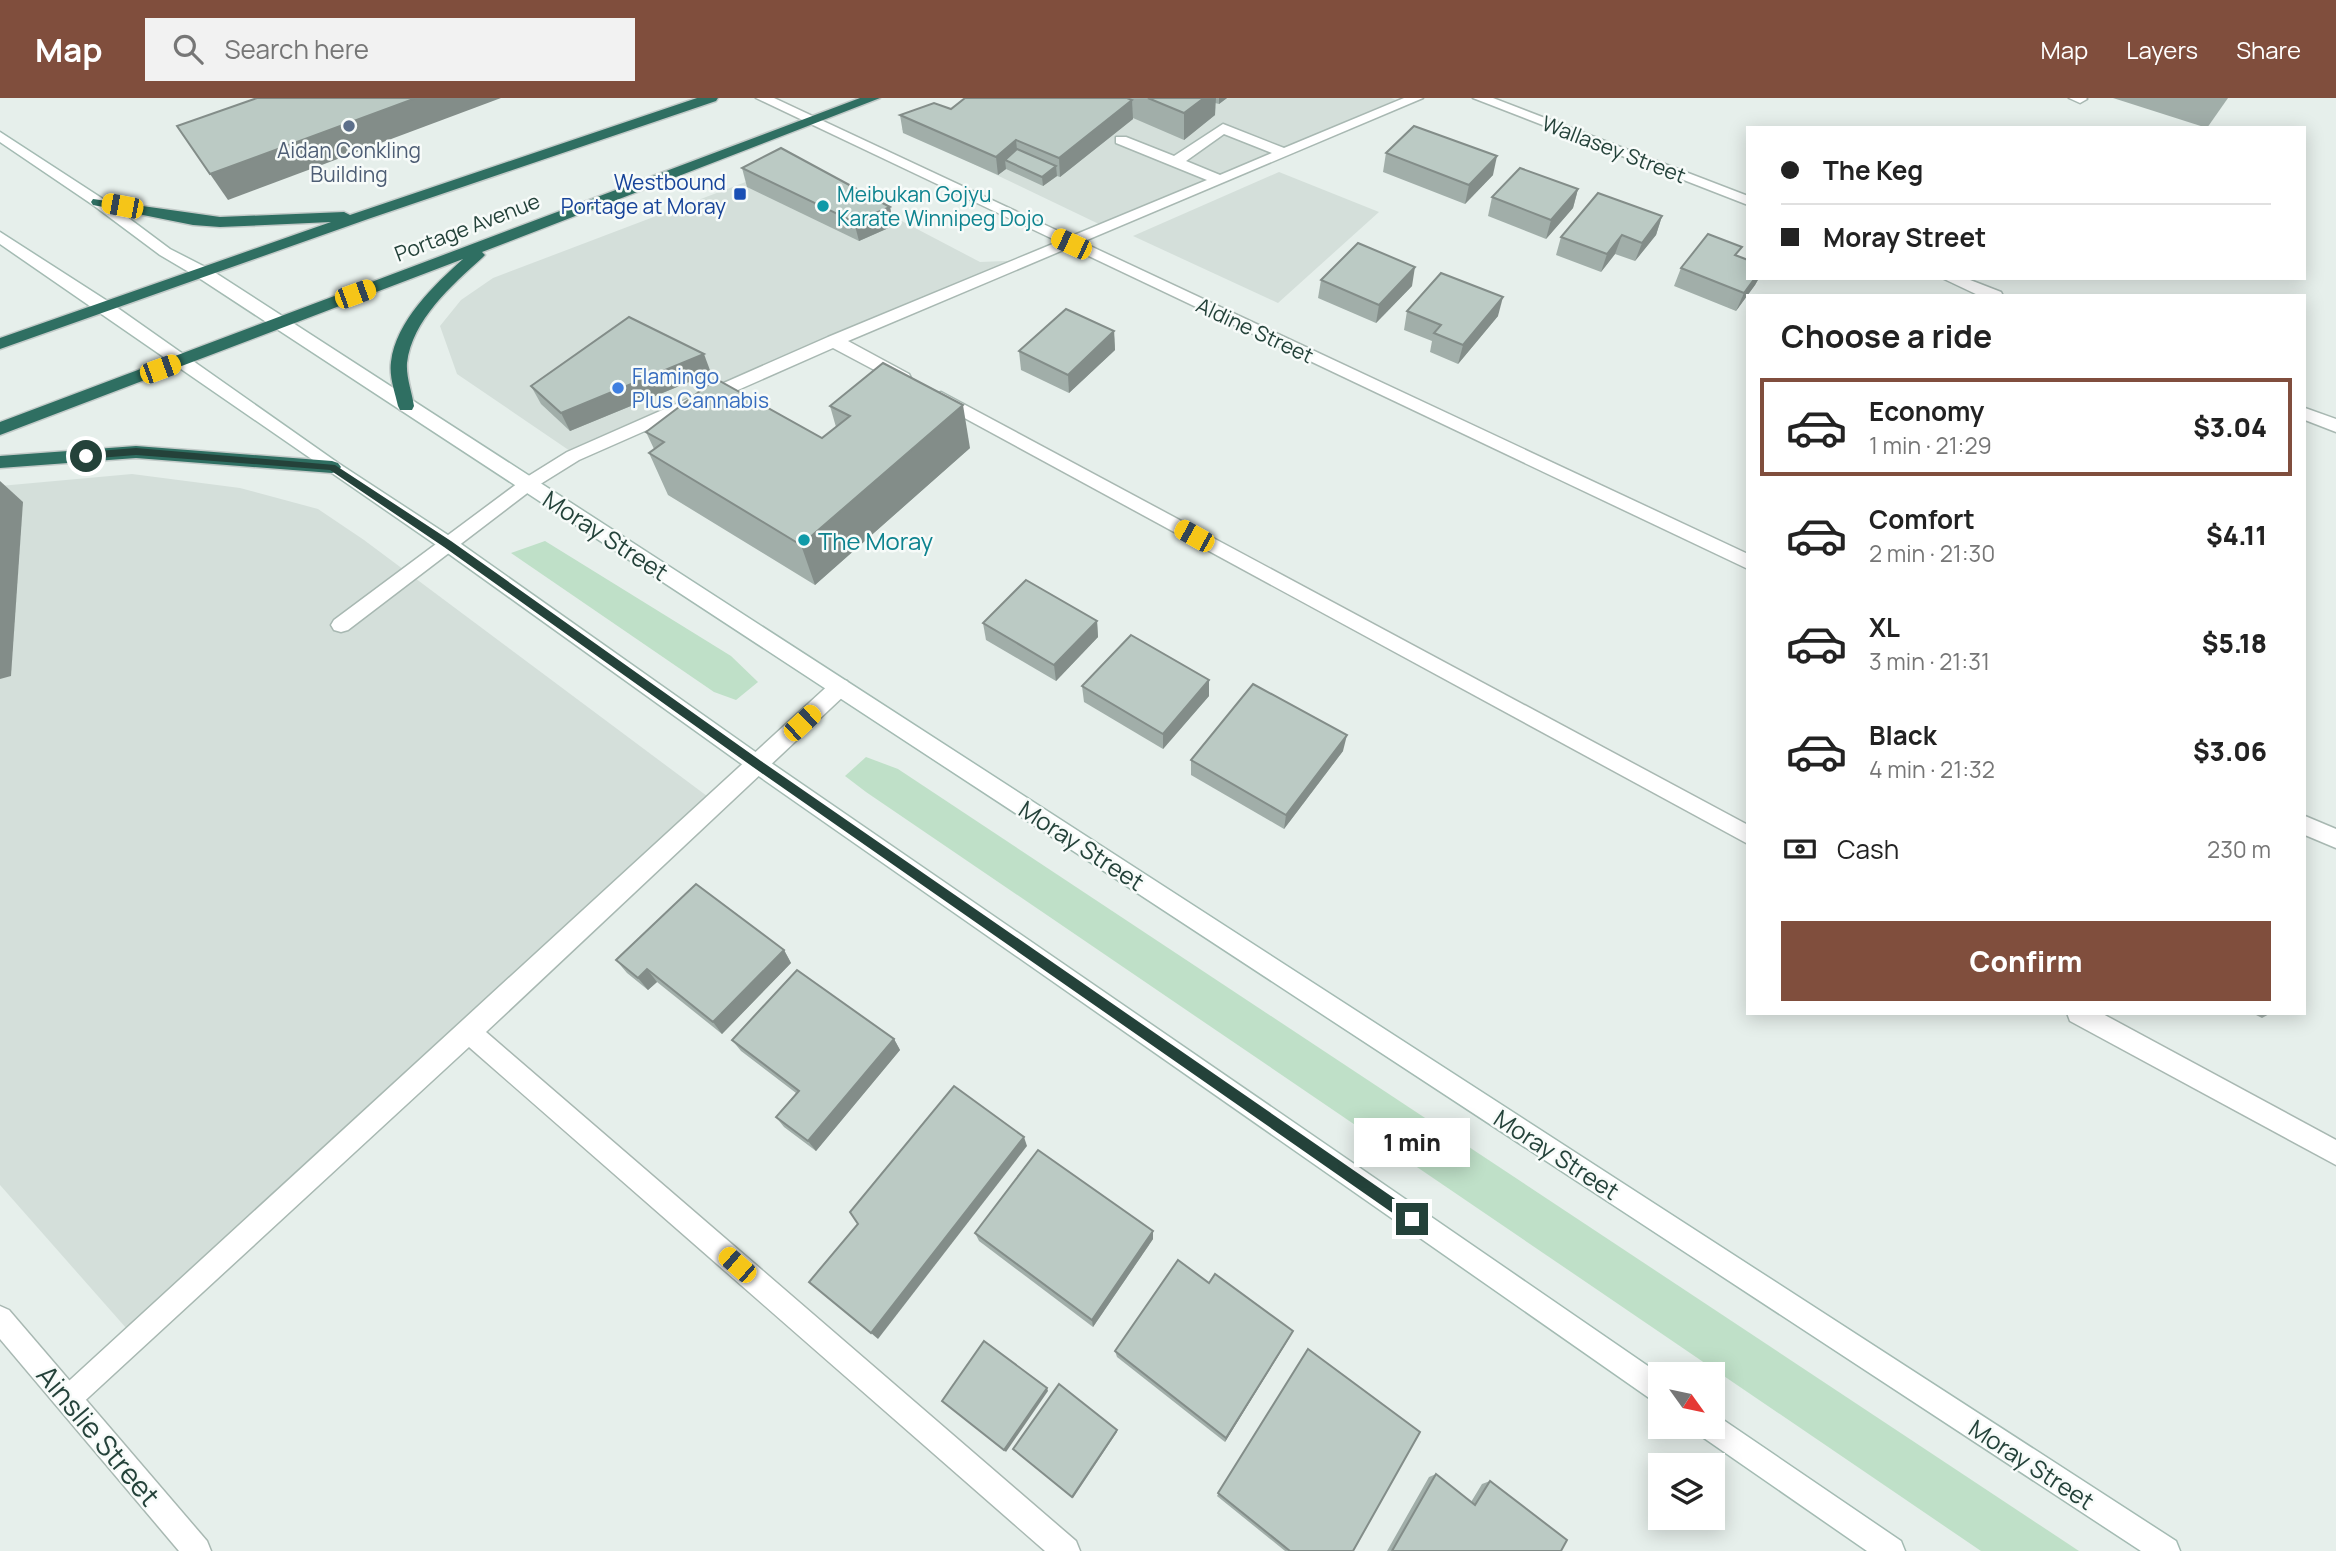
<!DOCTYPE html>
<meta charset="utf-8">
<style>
:root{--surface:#fff;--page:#f2f2f2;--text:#222;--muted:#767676;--line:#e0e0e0;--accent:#804e3d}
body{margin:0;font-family:Manrope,sans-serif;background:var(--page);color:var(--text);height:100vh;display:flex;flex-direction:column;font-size:26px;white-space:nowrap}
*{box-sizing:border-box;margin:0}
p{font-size:23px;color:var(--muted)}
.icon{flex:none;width:38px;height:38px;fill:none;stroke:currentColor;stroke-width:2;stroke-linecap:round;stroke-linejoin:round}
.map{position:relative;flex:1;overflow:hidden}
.details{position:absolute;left:1746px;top:196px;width:560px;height:721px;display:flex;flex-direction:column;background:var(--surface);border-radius:0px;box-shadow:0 4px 18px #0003}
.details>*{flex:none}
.hud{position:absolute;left:1746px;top:28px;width:560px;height:154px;border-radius:0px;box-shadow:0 4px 18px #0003;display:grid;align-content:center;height:154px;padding:0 35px;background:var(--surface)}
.needle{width:46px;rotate:123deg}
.controls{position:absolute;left:1648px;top:1264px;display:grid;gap:14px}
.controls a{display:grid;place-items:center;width:77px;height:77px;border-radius:0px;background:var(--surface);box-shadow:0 4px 18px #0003;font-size:35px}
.end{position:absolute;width:32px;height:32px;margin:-16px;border:9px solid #24423a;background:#fff;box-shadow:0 0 0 4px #fff}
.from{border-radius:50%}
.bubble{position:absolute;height:49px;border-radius:0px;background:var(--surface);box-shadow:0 4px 18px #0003;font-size:23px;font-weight:800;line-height:49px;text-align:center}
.car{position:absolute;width:21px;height:42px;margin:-21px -10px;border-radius:9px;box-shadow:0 0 5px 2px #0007;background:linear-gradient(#f5c518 24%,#345 0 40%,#f5c518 0 76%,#345 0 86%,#f5c518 0)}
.hud b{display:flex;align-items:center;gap:24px;height:66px;font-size:26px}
.hud b+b{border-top:2px solid var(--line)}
.hud i{width:18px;height:18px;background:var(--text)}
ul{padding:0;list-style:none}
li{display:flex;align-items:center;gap:21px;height:98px;margin:0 14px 10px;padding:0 21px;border:4px solid transparent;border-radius:0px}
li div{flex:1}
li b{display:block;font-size:26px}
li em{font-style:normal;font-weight:800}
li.current{border-color:var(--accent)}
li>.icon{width:63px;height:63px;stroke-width:1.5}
h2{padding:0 35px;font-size:32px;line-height:84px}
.pay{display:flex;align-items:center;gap:18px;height:77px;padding:0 35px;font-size:26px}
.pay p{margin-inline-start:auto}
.primary-button{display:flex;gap:14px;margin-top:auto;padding:14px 35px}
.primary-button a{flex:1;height:80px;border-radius:0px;background:var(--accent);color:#fff;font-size:28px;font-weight:800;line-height:80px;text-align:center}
header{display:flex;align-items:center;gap:42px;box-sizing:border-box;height:98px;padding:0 35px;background:var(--accent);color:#fff}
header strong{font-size:33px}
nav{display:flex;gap:38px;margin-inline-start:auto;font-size:24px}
.search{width:490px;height:63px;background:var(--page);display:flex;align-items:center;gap:18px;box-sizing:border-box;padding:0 24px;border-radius:0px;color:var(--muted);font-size:26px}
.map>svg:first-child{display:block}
.built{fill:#d4dfda}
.green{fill:#bfe0c8}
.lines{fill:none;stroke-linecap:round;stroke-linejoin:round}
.lane-casing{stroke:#a8b8b2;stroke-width:3}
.street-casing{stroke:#a8b8b2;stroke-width:3}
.secondary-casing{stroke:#a4bbb3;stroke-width:3}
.highway-casing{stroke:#c2cac8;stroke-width:3}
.lane{fill:#fff;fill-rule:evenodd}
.street{fill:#fff;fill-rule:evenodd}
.secondary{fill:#fff;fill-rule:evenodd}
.highway{fill:#2f6f62;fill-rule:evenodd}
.wall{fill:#a1aea9}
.shaded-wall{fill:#838d89}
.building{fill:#bbcac4;stroke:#838d89;stroke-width:2}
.route{fill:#24423a}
.service-dot{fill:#5c6f8a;stroke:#f7fbf9;stroke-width:2.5}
.transit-dot{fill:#1a4fb4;stroke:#f7fbf9;stroke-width:2.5}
.culture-dot{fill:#0f9aa8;stroke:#f7fbf9;stroke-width:2.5}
.shop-dot{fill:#3f7fe0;stroke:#f7fbf9;stroke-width:2.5}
.labels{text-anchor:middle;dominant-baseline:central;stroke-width:5;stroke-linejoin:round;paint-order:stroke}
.far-street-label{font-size:21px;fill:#24423a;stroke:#f7fbf9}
.far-service-label{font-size:21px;fill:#4e5e75;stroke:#f7fbf9}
.far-transit-label{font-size:21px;fill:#164399;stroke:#f7fbf9;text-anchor:end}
.far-culture-label{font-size:21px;fill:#0d838f;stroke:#f7fbf9;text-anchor:start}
.far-shop-label{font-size:21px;fill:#366cbe;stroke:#f7fbf9;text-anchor:start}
.street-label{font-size:24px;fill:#24423a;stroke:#f7fbf9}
.culture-label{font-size:24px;fill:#0d838f;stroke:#f7fbf9;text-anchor:start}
.near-street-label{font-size:28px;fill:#24423a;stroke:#f7fbf9}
</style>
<header>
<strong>Map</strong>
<div class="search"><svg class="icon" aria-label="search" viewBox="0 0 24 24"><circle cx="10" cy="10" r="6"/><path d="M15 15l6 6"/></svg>Search here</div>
<nav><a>Map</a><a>Layers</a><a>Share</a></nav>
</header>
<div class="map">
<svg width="2336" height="1453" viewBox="0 0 2336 1453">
<rect width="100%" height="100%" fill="#e6efeb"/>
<g class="built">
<path d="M987,0H1391L1396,2L1101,127L901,31Z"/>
<path d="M793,66L980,164L1029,162L573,355L457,276L440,228L461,202L493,180Z"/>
<path d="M1279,74L1379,114L1278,205L1133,138Z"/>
<path d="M132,376L240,390L318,411L364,442L715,704L134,1239L0,1087V388Z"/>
</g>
<g class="green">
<path d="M545,443L731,558L758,584L736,602L714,594L511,455Z"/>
<path d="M866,659L898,671L2079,1453H1981L866,694L845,678Z"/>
</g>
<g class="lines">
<defs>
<g id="lane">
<path d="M1404,0H1423L848,243L909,276L911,280L909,284H897L833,250L579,362L534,390L348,532L341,534L334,532L331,527L334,522L522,382L567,354L828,239L1207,82L1116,45V39H1126L1174,58L1223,26L1284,50ZM1224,36L1272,55L1220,77L1186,63Z"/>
<path d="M2069,0H2086L2087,1L2080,5Z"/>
<path d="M941,294L1748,727V746L935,304L933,300Z"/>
<path d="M840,581L847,583L850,589L847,595L486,934L1076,1443L1080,1453H1045L469,949L77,1310L68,1314L59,1310L55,1301L59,1292L833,583Z"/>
<path d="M2067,915H2101L2336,1042V1067L2070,923Z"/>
</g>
<g id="street">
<path d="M756,0H774L1748,456V471Z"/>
<path d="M1473,0H1493L1748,98V107Z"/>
<path d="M1942,180H1965L2001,194L2003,198H1980Z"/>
<path d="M2305,310L2336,321V334L2305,322Z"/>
<path d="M2305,718L2336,731V750L2305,737Z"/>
<path d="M0,1208L9,1212L207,1443L211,1453H179L0,1241Z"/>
</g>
<g id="secondary">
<path d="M0,34L103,101L170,151L211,172L2176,1443L2180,1453H2141L199,180L160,157L93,107L0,44Z"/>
<path d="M0,134L112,206L338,365L454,441L764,660L1661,1277V1306L1652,1302L750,672L442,451L0,146Z"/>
<path d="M1713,1315L1901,1443L1905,1453H1867L1701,1338L1698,1328H1713Z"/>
</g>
<g id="highway">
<path d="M697,0H718L716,3L368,121L0,251V240L331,124L220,129L193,127L93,107L91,104L93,101L220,119L344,114L350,117Z"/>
<path d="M860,0H880L482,154L485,157L482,160C452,187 412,222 407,265C406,279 412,294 414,308L412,312H400L398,308C395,294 389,279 391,264C396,223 434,187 463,161L0,337V324Z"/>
<path d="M136,348L332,363L338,365L341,369L338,373L332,375L136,360L0,370V358Z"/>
</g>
</defs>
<use href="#lane" class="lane-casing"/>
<use href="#street" class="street-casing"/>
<use href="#secondary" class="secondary-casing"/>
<use href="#highway" class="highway-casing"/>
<use href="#lane" class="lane"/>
<use href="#street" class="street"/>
<use href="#secondary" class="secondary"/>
<use href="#highway" class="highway"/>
</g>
<g class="wall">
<path d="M965,0H1227L1219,6L1215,5V17L1184,42L1133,20V21L1060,79L1057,78L1043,88L1006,71L998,77L903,35L900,17L951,11Z"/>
<path d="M2113,0H2228L2207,30Z"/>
<path d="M1386,55L1493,77L1465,106L1383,74Z"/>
<path d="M742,70L890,109L893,128L859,143L747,89Z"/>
<path d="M1578,91L1573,110L1546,141L1488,118L1492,99Z"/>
<path d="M1662,118L1656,137L1635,163L1615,156L1601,174L1556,157L1561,139Z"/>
<path d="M1738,158L1748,180H1759L1755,187L1736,213L1674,188L1681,170Z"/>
<path d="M1321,182L1412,188L1376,225L1318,200Z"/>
<path d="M1407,213L1498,218L1458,266L1430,254L1432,243L1404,232Z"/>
<path d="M1114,233L1115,252L1069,295L1021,272L1019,253Z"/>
<path d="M711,275L570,333L541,306L531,288Z"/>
<path d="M830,308L970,350L815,487L668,397L649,355L654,351L646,334L822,340L836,329Z"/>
<path d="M1097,523L1098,539L1056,583L986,542L983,525Z"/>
<path d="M1209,582V598L1163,651L1084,604L1082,588Z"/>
<path d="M1343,653L1284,731L1191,677V662Z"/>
<path d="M784,852L791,865L722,936L657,884L648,892L627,875L616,862Z"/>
<path d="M2252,915H2271L2262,920Z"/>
<path d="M894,941L900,952L816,1053L784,1029L776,1019L796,995L741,953L732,942Z"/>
<path d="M1153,1133V1141L1093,1229L979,1143L975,1135Z"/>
<path d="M1209,1185L1293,1233L1225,1344L1117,1259L1115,1253Z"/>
<path d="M1308,1251L1353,1453H1285L1217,1398Z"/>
<path d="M1436,1376L1471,1404L1482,1386L1490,1383L1561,1453H1387L1429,1379Z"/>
</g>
<g class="shaded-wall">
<path d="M416,0H501L228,102L210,76Z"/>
<path d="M1198,0H1216L1215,17L1184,42V15Z"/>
<path d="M1219,0H1227L1219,6Z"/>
<path d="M1132,2L1133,21L1060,79L1059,60Z"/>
<path d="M1016,42L1018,61L1005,62L1006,71L998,77L996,59Z"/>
<path d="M1497,58L1493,77L1465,106L1469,87Z"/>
<path d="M1056,68L1057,78L1043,88L1042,79Z"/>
<path d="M1578,91L1573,110L1546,141L1551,122Z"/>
<path d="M890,109L893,128L859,143L854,124Z"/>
<path d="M1662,118L1656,137L1635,163L1642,145Z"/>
<path d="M1622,137L1615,156L1601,174L1607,156Z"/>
<path d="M1415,169L1412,188L1376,225L1379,207Z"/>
<path d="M1755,180H1759L1755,187L1736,213L1744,195Z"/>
<path d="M1503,199L1498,218L1458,266L1463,247Z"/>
<path d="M1114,233L1115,252L1069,295L1068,277Z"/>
<path d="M704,256L711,275L570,333L561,315Z"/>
<path d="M963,307L970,350L815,487L801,447Z"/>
<path d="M0,383L23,404L11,578L0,581Z"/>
<path d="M1097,523L1098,539L1056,583L1054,567Z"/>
<path d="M1209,582V598L1163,651V636Z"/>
<path d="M1347,637L1343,653L1284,731L1286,717Z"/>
<path d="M784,852L791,865L722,936L713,924Z"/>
<path d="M647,871L657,884L648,892L638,880Z"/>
<path d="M894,941L900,952L816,1053L808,1043Z"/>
<path d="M1024,1039L1027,1048L878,1241L871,1235Z"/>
<path d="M1153,1133V1141L1093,1229L1092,1222Z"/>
<path d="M1293,1233L1290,1239L1225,1344L1226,1340Z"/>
<path d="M1047,1290L1048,1293L1006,1354L1004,1352Z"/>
<path d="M1117,1332V1334L1073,1400L1072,1399Z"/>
</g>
<g class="building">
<path d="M257,0H416L210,76L177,28Z"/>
<path d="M965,0H1127L1132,2L1059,60L1016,42L996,59L900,17L934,5L951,11Z"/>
<path d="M1148,0H1204L1184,15Z"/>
<path d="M1414,28L1497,58L1469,87L1386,55Z"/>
<path d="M781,50L890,109L854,124L742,70Z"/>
<path d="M1017,51L1056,68L1042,79L1005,62Z"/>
<path d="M1520,70L1578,91L1551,122L1492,99Z"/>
<path d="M1598,95L1662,118L1642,145L1622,137L1607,156L1561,139Z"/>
<path d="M1708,136L1742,149L1735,157L1748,162V180H1755L1744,195L1681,170Z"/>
<path d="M1358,145L1415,169L1379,207L1321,182Z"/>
<path d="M1441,175L1503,199L1463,247L1434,235L1441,227L1407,213Z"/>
<path d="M1066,211L1114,233L1068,277L1019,253Z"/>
<path d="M629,219L704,256L561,315L531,288Z"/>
<path d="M883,265L963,307L801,447L649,355L664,344L646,334L716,281L822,340L850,318L830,308Z"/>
<path d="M1026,482L1097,523L1054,567L983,525Z"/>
<path d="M1131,537L1209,582L1163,636L1082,588Z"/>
<path d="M1253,586L1347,637L1286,717L1191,662Z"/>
<path d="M696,786L784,852L713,924L647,871L638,880L616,862Z"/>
<path d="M797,872L894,941L808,1043L776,1019L799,993L732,942Z"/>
<path d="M954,988L1024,1039L871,1235L809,1184L858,1126L850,1114Z"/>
<path d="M1038,1052L1153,1133L1092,1222L975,1135Z"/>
<path d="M1178,1162L1209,1185L1215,1176L1293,1233L1226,1340L1115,1253Z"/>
<path d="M984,1243L1047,1290L1004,1352L942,1303Z"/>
<path d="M1308,1251L1420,1334L1353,1453H1290L1218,1395Z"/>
<path d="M1059,1286L1117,1332L1072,1399L1013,1351Z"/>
<path d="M1436,1376L1475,1407L1490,1383L1567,1442L1561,1453H1392Z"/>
</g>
<path class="route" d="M136,350L335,367L451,443L761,663L1417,1116V1125H1407L753,669L444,449L330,372L136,357L86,361L81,358L86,354Z"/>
<circle class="service-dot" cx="349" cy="28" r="7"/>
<rect class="transit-dot" x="733" y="89" width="14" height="14" rx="3.5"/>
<g class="culture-dot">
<circle cx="823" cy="108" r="7"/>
<circle cx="804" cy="442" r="7"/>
</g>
<circle class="shop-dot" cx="618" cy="290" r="7"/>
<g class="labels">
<g class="far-street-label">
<text transform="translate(1614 51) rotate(21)">Wallasey Street</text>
<text transform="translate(467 129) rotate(-21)">Portage Avenue</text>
<text transform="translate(1255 232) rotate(25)">Aldine Street</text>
</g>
<g class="far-service-label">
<text x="349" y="52">Aidan Conkling<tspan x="349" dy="24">Building</tspan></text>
</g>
<g class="far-transit-label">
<text x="726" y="84">Westbound<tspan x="726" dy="24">Portage at Moray</tspan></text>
</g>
<g class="far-culture-label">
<text x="837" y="96">Meibukan Gojyu<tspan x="837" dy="24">Karate Winnipeg Dojo</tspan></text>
</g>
<g class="far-shop-label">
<text x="632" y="278">Flamingo<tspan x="632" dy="24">Plus Cannabis</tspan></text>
</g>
<g class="street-label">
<text transform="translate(606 437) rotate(33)">Moray Street</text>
<text transform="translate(1082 747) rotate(33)">Moray Street</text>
<text transform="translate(1557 1056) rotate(33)">Moray Street</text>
<text transform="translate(2032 1366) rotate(33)">Moray Street</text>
</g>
<g class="culture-label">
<text x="818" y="442">The Moray</text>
</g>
<g class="near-street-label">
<text transform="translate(99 1337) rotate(50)">Ainslie Street</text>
</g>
</g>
</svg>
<div class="controls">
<a><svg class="needle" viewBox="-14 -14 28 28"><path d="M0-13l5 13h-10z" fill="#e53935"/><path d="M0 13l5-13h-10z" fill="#767676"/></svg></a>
<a><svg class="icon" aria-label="layers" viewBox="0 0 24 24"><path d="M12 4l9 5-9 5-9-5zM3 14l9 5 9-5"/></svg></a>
</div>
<i class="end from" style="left:86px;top:358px"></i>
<i class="end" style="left:1412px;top:1121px"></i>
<div class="bubble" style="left:1354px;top:1020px;width:116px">1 min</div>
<i class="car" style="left:122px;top:108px;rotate:281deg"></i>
<i class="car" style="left:1071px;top:146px;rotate:295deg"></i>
<i class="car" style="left:355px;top:196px;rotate:70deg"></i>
<i class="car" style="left:160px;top:271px;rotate:70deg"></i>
<i class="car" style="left:1194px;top:438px;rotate:299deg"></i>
<i class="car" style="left:802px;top:625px;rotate:47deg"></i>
<i class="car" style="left:737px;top:1167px;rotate:311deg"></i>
<div class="hud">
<b><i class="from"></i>The Keg</b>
<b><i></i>Moray Street</b>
</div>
<section class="details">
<h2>Choose a ride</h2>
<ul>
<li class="current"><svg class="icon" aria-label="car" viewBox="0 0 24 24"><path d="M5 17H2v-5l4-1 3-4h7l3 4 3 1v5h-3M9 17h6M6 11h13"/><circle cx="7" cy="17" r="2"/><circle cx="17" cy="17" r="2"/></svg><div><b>Economy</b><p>1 min · 21:29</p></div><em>$3.04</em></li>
<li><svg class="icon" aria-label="car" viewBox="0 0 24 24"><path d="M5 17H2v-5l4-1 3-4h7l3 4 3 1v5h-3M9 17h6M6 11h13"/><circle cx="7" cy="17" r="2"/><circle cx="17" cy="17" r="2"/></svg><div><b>Comfort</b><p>2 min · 21:30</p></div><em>$4.11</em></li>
<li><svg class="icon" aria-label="car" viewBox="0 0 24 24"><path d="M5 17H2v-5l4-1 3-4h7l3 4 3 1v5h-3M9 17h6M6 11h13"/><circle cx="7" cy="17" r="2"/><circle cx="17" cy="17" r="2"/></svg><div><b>XL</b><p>3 min · 21:31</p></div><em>$5.18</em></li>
<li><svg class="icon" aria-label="car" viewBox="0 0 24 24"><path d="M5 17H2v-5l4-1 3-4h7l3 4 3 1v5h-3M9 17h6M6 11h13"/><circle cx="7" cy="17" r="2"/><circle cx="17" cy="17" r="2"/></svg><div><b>Black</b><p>4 min · 21:32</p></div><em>$3.06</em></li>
</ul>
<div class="pay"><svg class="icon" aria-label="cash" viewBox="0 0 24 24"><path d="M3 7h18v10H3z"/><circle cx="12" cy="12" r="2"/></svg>Cash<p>230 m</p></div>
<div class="primary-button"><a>Confirm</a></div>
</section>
</div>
